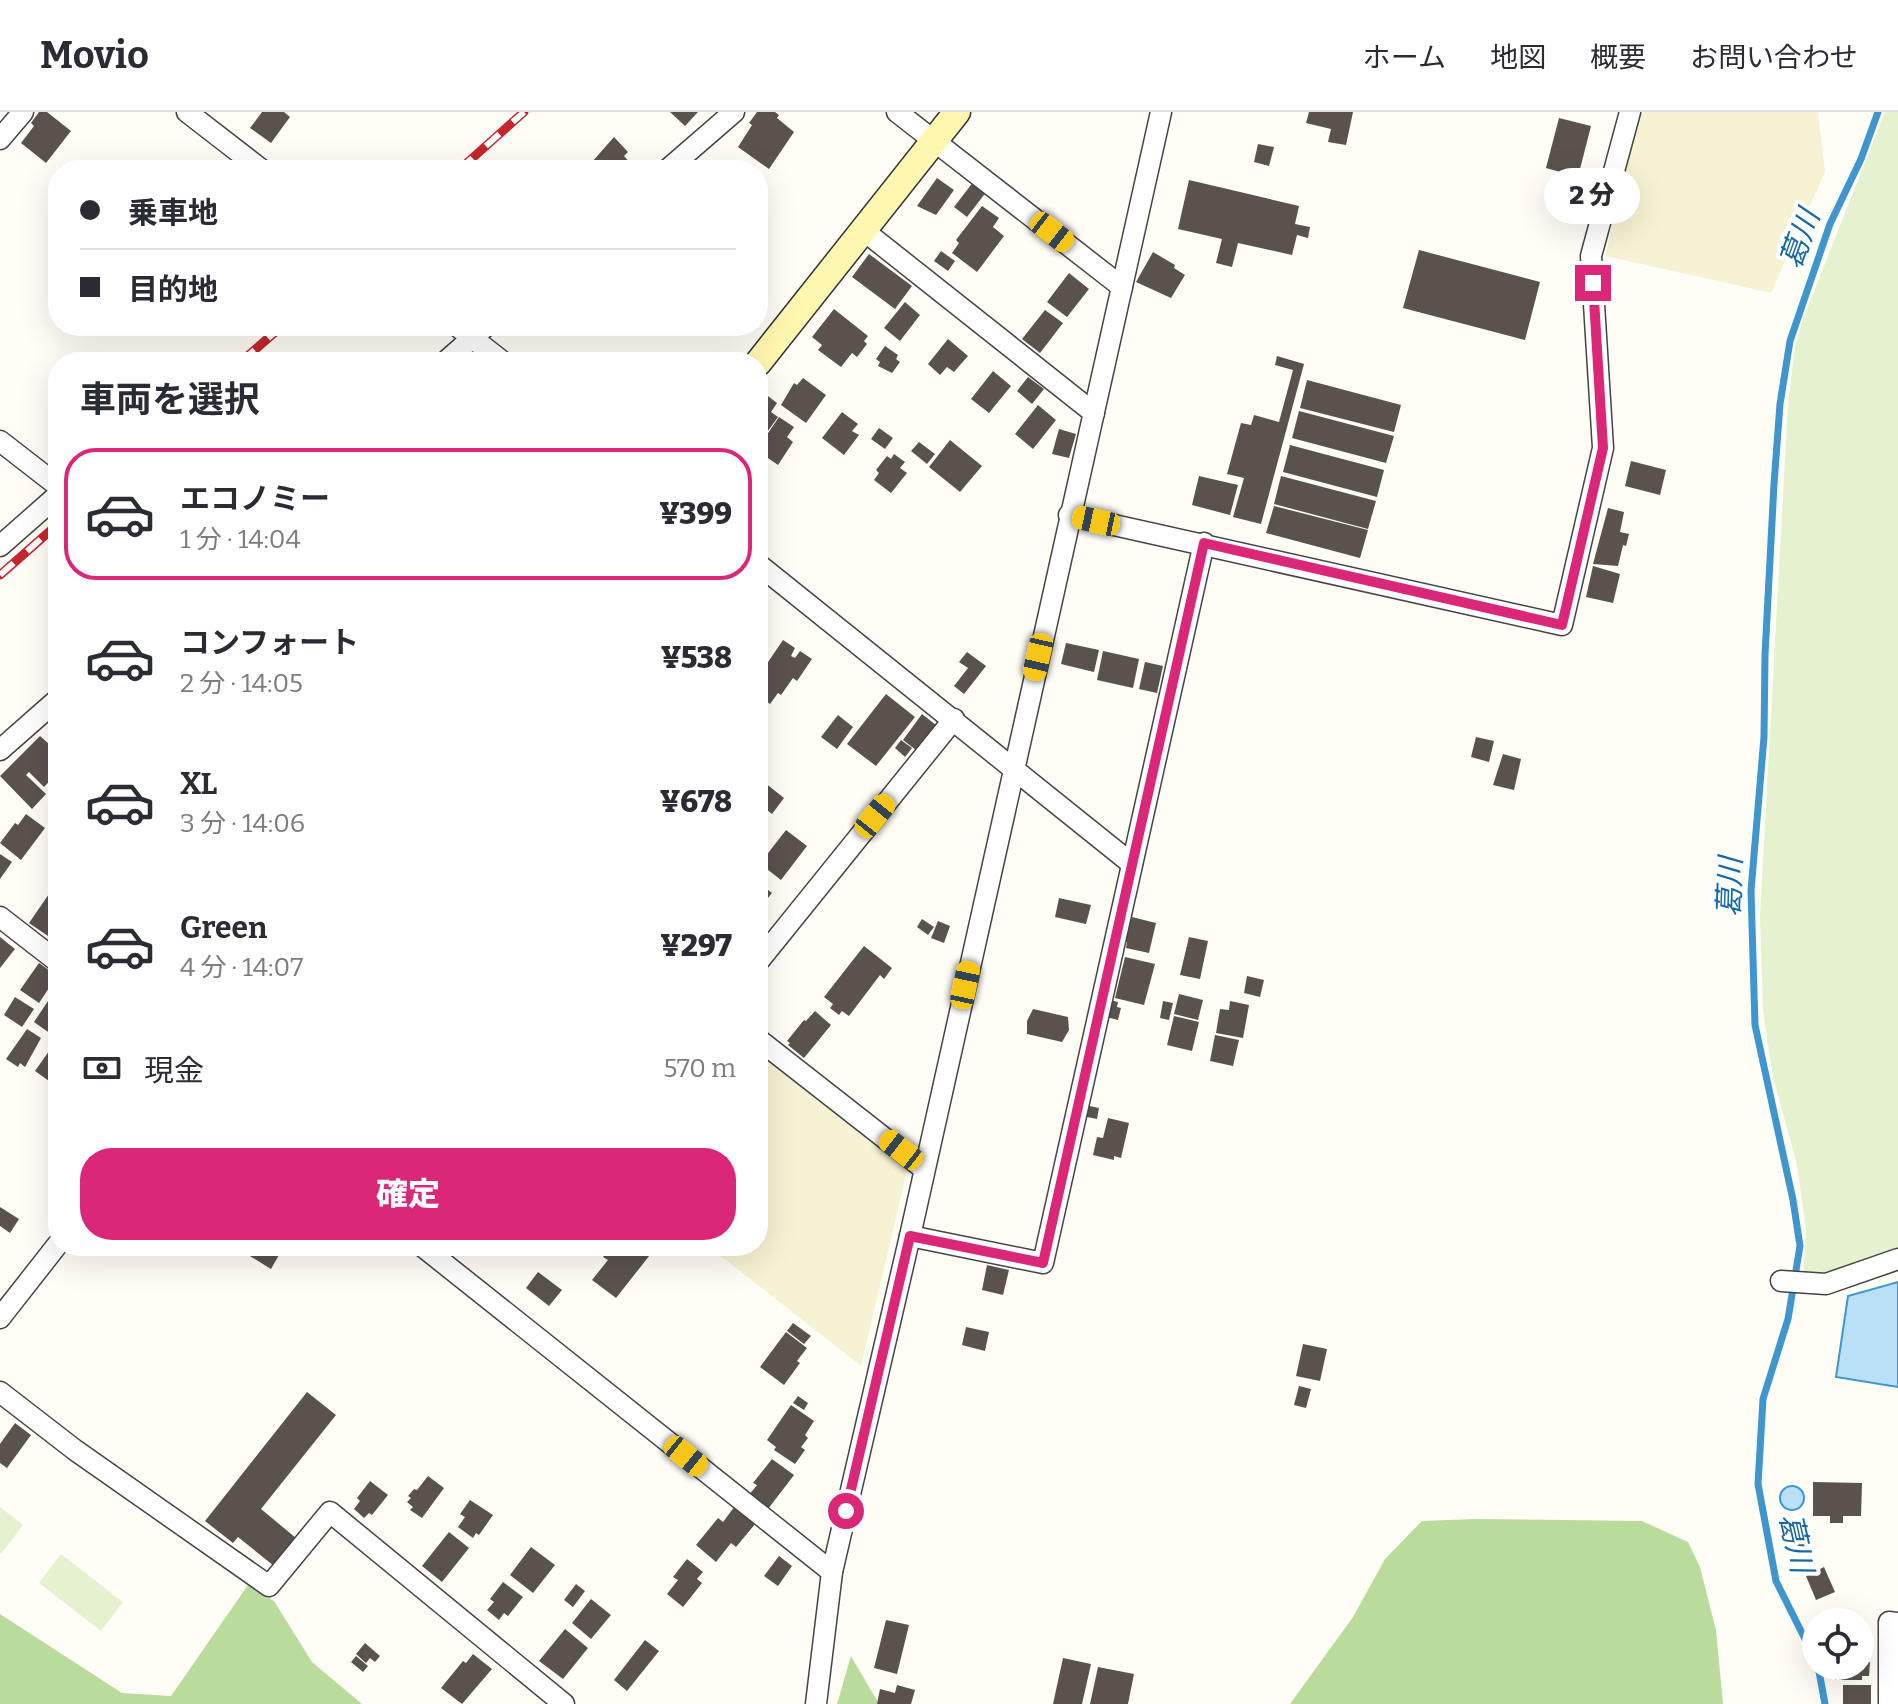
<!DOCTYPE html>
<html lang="ja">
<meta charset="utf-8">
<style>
:root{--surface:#fff;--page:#f7f7f7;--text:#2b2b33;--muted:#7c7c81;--line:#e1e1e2;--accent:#db2777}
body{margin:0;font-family:Bitter,"Noto Sans JP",serif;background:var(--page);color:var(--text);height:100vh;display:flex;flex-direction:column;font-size:30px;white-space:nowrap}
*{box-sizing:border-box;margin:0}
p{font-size:26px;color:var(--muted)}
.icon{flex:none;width:44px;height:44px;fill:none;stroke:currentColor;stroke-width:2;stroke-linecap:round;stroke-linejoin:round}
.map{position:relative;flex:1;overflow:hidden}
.sheet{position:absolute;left:48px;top:240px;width:720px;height:904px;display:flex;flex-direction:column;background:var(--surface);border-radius:32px;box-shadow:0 8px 32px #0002}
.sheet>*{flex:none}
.top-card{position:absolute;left:48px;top:48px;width:720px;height:176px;border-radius:32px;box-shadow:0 8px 32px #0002;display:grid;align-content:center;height:176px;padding:0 32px;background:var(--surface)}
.controls{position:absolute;left:1802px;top:1496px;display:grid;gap:16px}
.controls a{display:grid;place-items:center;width:72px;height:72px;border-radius:50%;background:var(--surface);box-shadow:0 8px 32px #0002;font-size:40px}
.end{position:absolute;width:36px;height:36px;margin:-18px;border:10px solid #db2777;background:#fff;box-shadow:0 0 0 4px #fff}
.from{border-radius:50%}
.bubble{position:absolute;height:56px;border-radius:28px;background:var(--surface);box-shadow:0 8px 32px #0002;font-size:26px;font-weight:800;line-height:56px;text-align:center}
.car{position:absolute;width:24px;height:48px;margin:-24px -12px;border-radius:10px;box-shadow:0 0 6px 2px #0007;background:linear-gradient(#f5c518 24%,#345 0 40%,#f5c518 0 76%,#345 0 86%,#f5c518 0)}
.top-card b{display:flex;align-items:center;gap:28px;height:76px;font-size:30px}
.top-card b+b{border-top:2px solid var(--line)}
.top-card i{width:20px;height:20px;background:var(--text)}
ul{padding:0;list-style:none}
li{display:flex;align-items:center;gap:24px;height:132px;margin:0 16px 12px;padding:0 16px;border:4px solid transparent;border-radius:32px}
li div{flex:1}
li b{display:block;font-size:30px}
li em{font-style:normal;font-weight:800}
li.selected{border-color:var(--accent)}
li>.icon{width:72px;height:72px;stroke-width:1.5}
h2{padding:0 32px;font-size:36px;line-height:96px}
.pay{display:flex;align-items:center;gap:20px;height:88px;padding:0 32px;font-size:30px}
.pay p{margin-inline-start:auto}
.button{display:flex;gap:16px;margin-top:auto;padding:16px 32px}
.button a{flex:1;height:92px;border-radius:32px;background:var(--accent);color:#fff;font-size:32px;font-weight:800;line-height:92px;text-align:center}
header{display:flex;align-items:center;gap:48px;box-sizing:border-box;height:112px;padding:0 40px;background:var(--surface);border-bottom:2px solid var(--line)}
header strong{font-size:38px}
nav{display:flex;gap:44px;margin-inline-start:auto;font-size:28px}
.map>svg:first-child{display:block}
.farmland{fill:#f6f3d4}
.forest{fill:#b9dc9c}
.pitch{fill:#e6f2cf}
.water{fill:#b9e0f7;stroke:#3f96cf;stroke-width:2}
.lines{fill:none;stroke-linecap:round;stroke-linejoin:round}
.stream{stroke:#3f96cf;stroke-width:7}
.building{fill:#5a524d}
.street-casing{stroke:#444;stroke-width:23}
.secondary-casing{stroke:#333;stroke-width:29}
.street{stroke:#fff;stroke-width:20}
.secondary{stroke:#fff6b0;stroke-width:26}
.rail-casing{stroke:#c4262e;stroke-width:9}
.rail{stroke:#fff;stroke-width:6;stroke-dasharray:18;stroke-linecap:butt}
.route{stroke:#db2777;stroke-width:10}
.labels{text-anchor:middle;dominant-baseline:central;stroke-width:8;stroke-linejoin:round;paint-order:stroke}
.water-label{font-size:30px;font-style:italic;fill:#1768a6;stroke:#fff}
</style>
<header>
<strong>Movio</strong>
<nav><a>ホーム</a><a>地図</a><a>概要</a><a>お問い合わせ</a></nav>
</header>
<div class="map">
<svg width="1898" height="1592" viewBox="0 0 1898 1592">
<rect width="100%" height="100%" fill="#fffdf5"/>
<g class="farmland">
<path d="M1640,0H1818L1825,60L1771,181L1605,144Z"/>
<path d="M758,937L908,1055L861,1254L708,1134H758Z"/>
</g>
<g class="forest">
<path d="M1475,1407L1642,1409L1688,1430L1700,1455L1716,1518L1723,1592H1290L1353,1505L1385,1447L1422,1409Z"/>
<path d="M248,1473L274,1489L312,1550L362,1592H0V1502L122,1581L171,1584Z"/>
<path d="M851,1544L879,1592H837Z"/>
</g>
<g class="pitch">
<path d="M1885,0H1898V1136L1818,1164L1803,1166L1806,1117L1797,1053L1773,965L1763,899L1760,803L1788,292L1795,235L1803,207Z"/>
<path d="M0,1395L23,1413L1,1442L0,1441Z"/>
<path d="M61,1442L123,1490L101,1519L39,1471Z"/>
</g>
<g class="water">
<path d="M1898,1170V1275L1836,1265L1848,1184Z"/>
<circle cx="1792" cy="1386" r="12"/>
</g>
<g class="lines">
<g class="stream">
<path d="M1816,1549L1776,1469L1758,1372L1763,1287L1788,1207L1800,1134L1793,1088L1755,913L1751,779L1764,625L1765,543L1774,372L1780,292L1790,229L1830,112L1861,47L1878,0"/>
<path d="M1818,1554L1825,1592"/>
</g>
</g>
<g class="building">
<path d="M39,0H47L71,19L46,51L21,31L34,14L31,11Z"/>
<path d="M262,0H284L290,5L271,31L250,16Z"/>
<path d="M670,0H698L685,14Z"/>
<path d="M757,0H775L779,3L777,6L794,20L769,57L738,35L752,13L749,11Z"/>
<path d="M1309,0H1353L1346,33L1328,30L1331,17L1306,11Z"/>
<path d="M1559,6L1591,14L1578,65L1546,56Z"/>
<path d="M614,25L628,40L624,44L631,52L624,58H589L594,53L592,50Z"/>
<path d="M1258,32L1274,35L1269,54L1254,50Z"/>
<path d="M937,66L954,78L936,103L917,94Z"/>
<path d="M1189,68L1299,94L1295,112L1310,115L1308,126L1297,123L1292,143L1238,131L1232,155L1216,151L1222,127L1178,117Z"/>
<path d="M974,69L987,79L967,105L954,95Z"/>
<path d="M982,94L999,106L993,115L1004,124L977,160L952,141L959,131L956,128Z"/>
<path d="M1419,138L1540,170L1525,228L1403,196Z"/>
<path d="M941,139L955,149L948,159L934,149Z"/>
<path d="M1153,140L1175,153L1174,156L1185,163L1171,186L1136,170Z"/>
<path d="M869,142L912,174L895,197L852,165Z"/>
<path d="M1069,161L1089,177L1067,205L1047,190Z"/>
<path d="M905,190L920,203L900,229L884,216Z"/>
<path d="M834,197L868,224L864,229L867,232L857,245L852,241L841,255L818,238L822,233L812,225Z"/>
<path d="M1045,198L1063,211L1040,241L1022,227Z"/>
<path d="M948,227L968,244L954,260L947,255L940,263L928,252Z"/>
<path d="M885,234L898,243L896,247L900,250L892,261L878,254L880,250L876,247Z"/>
<path d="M1277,244L1304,252L1261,412L1233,405L1244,366L1227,362L1241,311L1251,313L1254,303L1279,310L1293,258L1275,253Z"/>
<path d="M993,259L1011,274L989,301L971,287Z"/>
<path d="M1028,265L1044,277L1032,292L1017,279Z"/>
<path d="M803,266L826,283L806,311L781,293L794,271L797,273Z"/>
<path d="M1307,268L1401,293L1394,320L1300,296Z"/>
<path d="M764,281L777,291L771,300L778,305L765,323L758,318V289Z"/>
<path d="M1038,293L1056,308L1033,337L1015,322Z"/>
<path d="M1299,299L1394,324L1386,351L1292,326Z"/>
<path d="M842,300L858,312L852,319L859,323L844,343L822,326Z"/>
<path d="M779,305L794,315L787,325L793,330L778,353L758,339V336Z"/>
<path d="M879,316L893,326L885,337L871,327Z"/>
<path d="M1059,317L1076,322L1069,346L1052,342Z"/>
<path d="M950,328L982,354L960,380L929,355Z"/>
<path d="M919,330L935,342L927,352L911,339Z"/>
<path d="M1290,333L1384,358L1377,385L1283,360Z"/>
<path d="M894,342L905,350L900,356L907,361L891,381L874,368L879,361L876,358L887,344L891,347Z"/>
<path d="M1631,349L1666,358L1660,383L1625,374Z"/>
<path d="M1199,364L1238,373L1230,403L1192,393Z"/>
<path d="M1281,364L1376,389L1368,417L1274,392Z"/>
<path d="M1274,394L1368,418L1360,446L1266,421Z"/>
<path d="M1608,396L1624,400L1620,420L1629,422L1626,434L1623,433L1618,454L1593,452Z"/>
<path d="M1593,454L1620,462L1613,491L1586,485Z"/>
<path d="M783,528L795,536L791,544L795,546L800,539L812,547L797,569L793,566L781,583L778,581L770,592L758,584V565Z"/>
<path d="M1066,531L1099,538L1094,560L1061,552Z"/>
<path d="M1103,539L1139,547L1133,576L1097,568Z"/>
<path d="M967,540L986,554L964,582L954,574L968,556L959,550Z"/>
<path d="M1145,550L1163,554L1157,581L1139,577Z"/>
<path d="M886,582L915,605L876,654L847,632Z"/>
<path d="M922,602L941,617L921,642L903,628Z"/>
<path d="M838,603L853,615L837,637L821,625Z"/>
<path d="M40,624L58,640V660L44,675L29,660L26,663L46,682L32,697L0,664Z"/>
<path d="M1476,625L1494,629L1489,650L1471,645Z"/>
<path d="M901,628L912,636L905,645L895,636Z"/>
<path d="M1503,642L1521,647L1514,678L1493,673Z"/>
<path d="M760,667L784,686L772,702L758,691Z"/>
<path d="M26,702L45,716L21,748L0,731L15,711L18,713Z"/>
<path d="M786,718L807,734L781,768L763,754L767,747L765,745Z"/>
<path d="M0,742L12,750L0,767Z"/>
<path d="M758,770L772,781L760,796L758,794Z"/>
<path d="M49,782L58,789V816L51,826L29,811Z"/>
<path d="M1059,786L1091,793L1086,812L1055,805Z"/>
<path d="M1132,805L1156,811L1149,841L1126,836L1127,830L1122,829L1126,811L1130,812Z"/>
<path d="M922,807L934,815L928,823L917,815Z"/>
<path d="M938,809L950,814L944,831L931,826Z"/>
<path d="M0,825L15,837L0,856Z"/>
<path d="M1189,825L1208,829L1200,867L1180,863Z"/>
<path d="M864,834L892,856L884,867L880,863L849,904L842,899L839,903L830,896L833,892L824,885Z"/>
<path d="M1125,845L1155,852L1144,893L1115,886Z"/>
<path d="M39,851L57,864L39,891L20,878Z"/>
<path d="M1247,864L1264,868L1260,885L1244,881Z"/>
<path d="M58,874V913L51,922L34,910Z"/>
<path d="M1179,882L1203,888L1198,908L1174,902Z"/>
<path d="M15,885L34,897L22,915L4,903Z"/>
<path d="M1110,888L1118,890L1117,895L1121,896L1118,908L1106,905Z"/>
<path d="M1163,889L1173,891L1169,908L1160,906Z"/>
<path d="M1230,889L1249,893L1243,926L1216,921L1220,897L1229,898Z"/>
<path d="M1033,897L1068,905L1069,918L1062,930L1027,922V909Z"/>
<path d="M815,899L831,913L804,946L788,933L790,931L787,929L804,908L806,909Z"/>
<path d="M1174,904L1199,910L1192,939L1167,933Z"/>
<path d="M27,917L41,926L25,955L20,951L18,955L6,947Z"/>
<path d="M1215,923L1239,928L1233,954L1210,949Z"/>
<path d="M54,932L58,935V964L54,961L49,969L35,959Z"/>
<path d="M1085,993L1099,996L1097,1007L1082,1004Z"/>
<path d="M1108,1006L1129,1011L1121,1046L1114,1044V1048L1093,1043L1097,1025L1103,1026Z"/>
<path d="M58,1063V1087L50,1082L55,1075L52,1073Z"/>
<path d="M0,1095L19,1107L10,1121L0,1114Z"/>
<path d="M249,1134H275L272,1139L279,1143L271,1157L245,1141Z"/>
<path d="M611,1134H657L616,1186L592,1168L608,1148L603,1145Z"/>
<path d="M987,1153L1009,1158L1003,1183L982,1178Z"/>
<path d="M538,1160L562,1178L549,1194L526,1176Z"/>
<path d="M793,1211L811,1224L804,1232L787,1219Z"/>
<path d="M966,1215L989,1220L985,1239L962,1233Z"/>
<path d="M786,1220L807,1236L797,1249L800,1251L784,1273L760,1255Z"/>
<path d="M1303,1232L1327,1237L1320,1269L1296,1264Z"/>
<path d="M1299,1274L1311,1277L1306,1296L1294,1293Z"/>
<path d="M307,1280L336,1303L261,1397L296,1426L274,1454L238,1425L233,1431L205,1409Z"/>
<path d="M798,1284L808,1291L804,1298L793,1291Z"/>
<path d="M791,1293L814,1309L805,1323L808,1326L801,1335L805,1338L795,1352L774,1338L776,1335L767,1328Z"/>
<path d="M15,1311L31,1323L7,1356L0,1351V1332Z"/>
<path d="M772,1347L794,1363L768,1397L749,1383L757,1373L753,1371Z"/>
<path d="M428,1364L444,1376L422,1406L410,1398L413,1395L407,1390L411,1386L408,1384L414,1377L417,1378Z"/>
<path d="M370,1369L388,1383L372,1403L369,1401L364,1406L354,1397L360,1389L357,1386Z"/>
<path d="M1813,1370L1862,1371L1861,1404H1843V1411H1830V1404H1813Z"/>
<path d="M470,1388L493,1403L479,1423L476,1421L473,1426L458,1415L465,1405L460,1402Z"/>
<path d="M735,1394L756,1411L736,1435L731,1431L716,1450L696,1433L718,1406L723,1410Z"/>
<path d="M449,1420L469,1436L442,1470L422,1454Z"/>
<path d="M1793,1420L1808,1434L1798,1445L1784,1431Z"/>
<path d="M531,1435L555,1453L533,1481L510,1463Z"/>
<path d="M779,1444L792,1454L778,1474L764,1464Z"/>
<path d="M687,1447L703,1460L697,1467L702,1471L683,1495L667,1482L678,1468L673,1465Z"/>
<path d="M1824,1455L1835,1480L1816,1488L1806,1464Z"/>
<path d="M503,1470L523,1485L508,1504L504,1501L499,1508L487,1498L494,1490L490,1487Z"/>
<path d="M576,1472L585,1479L573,1495L564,1488Z"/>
<path d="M591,1487L611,1503L591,1527L572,1511Z"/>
<path d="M886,1508L909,1513L897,1562L874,1556Z"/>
<path d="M565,1517L588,1536L563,1567L539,1549Z"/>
<path d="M645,1528L659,1539L627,1579L614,1568Z"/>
<path d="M365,1531L380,1544L375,1550L370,1546L366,1551L356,1542Z"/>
<path d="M473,1542L492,1557L462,1592L441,1576L463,1549L466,1551Z"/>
<path d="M356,1544L368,1554L363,1560L351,1550Z"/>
<path d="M1063,1546L1091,1552L1082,1592H1053Z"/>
<path d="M1860,1550H1870L1869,1564H1862V1568H1835V1554H1860Z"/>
<path d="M1098,1555L1134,1562L1128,1592H1090Z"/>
<path d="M897,1573L915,1578L911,1592H877L880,1577L895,1581Z"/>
<rect x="1843" y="1573" width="28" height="19"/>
</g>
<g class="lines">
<defs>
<g id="street">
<path d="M187,0L262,58"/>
<path d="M897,0L1122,175"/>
<path d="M0,27L23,0"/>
<path d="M667,58L734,0"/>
<path d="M863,118L1094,301"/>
<path d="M457,214L503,250"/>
<path d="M445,250L486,214"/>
<path d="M0,329L58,374"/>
<path d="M1069,403L1562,513L1603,336L1591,144L1630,0"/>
<path d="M0,434L58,383"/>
<path d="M758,452L1132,752"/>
<path d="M0,638L58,587"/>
<path d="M0,805L58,850"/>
<path d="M758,850L954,607"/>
<path d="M758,927L924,1057"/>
<path d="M910,1124L1043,1151L1204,431"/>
<path d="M422,1134L832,1460"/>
<path d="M1781,1169L1826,1172L1898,1147"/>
<path d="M0,1206L58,1132"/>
<path d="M0,1280L75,1338L269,1474L330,1400L564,1592"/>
<path d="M816,1592L832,1460L910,1124L1161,0"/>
<path d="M1889,1592V1510L1898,1511"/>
</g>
<path id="secondary" d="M758,251L957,0"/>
</defs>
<use href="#street" class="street-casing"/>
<use href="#secondary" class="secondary-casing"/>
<use href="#street" class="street"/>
<use href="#secondary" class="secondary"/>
<defs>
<g id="rail">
<path d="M459,58L524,0"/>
<path d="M241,250L282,214"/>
<path d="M0,463L58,412"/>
</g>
</defs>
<use href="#rail" class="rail-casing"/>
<use href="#rail" class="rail"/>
</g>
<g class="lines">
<path class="route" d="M846,1399L910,1124L1043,1151L1204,431L1562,513L1603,336L1593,171"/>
</g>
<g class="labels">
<g class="water-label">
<text transform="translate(1800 127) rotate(-70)">葛川</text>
<text transform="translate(1730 775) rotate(-88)">葛川</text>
<text transform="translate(1796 1431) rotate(77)">葛川</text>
</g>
</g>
</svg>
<div class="controls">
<a><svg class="icon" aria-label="locate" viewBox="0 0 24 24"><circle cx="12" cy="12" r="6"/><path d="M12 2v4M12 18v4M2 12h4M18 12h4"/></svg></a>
</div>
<i class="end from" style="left:846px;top:1399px"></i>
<i class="end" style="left:1593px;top:171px"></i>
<div class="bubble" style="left:1544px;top:56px;width:96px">2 分</div>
<i class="car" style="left:1052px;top:120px;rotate:128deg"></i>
<i class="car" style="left:1096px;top:409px;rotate:282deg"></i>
<i class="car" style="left:1038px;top:545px;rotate:193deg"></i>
<i class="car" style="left:875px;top:704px;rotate:39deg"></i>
<i class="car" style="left:965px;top:873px;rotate:12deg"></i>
<i class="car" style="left:901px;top:1038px;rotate:308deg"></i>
<i class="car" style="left:686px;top:1344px;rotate:129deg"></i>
<div class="top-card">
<b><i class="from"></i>乗車地</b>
<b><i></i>目的地</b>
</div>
<section class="sheet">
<h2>車両を選択</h2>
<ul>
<li class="selected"><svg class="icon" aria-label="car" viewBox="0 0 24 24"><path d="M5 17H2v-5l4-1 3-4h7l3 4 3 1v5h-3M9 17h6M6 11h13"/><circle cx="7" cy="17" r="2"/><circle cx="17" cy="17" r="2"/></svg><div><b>エコノミー</b><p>1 分 · 14:04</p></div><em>¥399</em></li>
<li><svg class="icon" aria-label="car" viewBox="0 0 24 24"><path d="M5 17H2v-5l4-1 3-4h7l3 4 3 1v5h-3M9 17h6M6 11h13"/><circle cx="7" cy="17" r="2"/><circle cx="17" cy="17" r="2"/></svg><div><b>コンフォート</b><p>2 分 · 14:05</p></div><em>¥538</em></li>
<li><svg class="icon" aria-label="car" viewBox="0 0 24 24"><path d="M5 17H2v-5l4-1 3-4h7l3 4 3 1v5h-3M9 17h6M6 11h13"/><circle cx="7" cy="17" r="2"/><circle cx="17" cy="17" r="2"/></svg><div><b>XL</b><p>3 分 · 14:06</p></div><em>¥678</em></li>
<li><svg class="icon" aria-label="car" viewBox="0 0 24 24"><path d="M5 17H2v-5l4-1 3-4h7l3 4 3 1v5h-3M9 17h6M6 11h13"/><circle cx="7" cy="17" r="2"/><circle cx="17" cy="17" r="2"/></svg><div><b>Green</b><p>4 分 · 14:07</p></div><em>¥297</em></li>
</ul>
<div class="pay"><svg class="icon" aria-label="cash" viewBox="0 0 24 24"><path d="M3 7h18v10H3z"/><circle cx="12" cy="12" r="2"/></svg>現金<p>570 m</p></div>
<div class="button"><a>確定</a></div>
</section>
</div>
